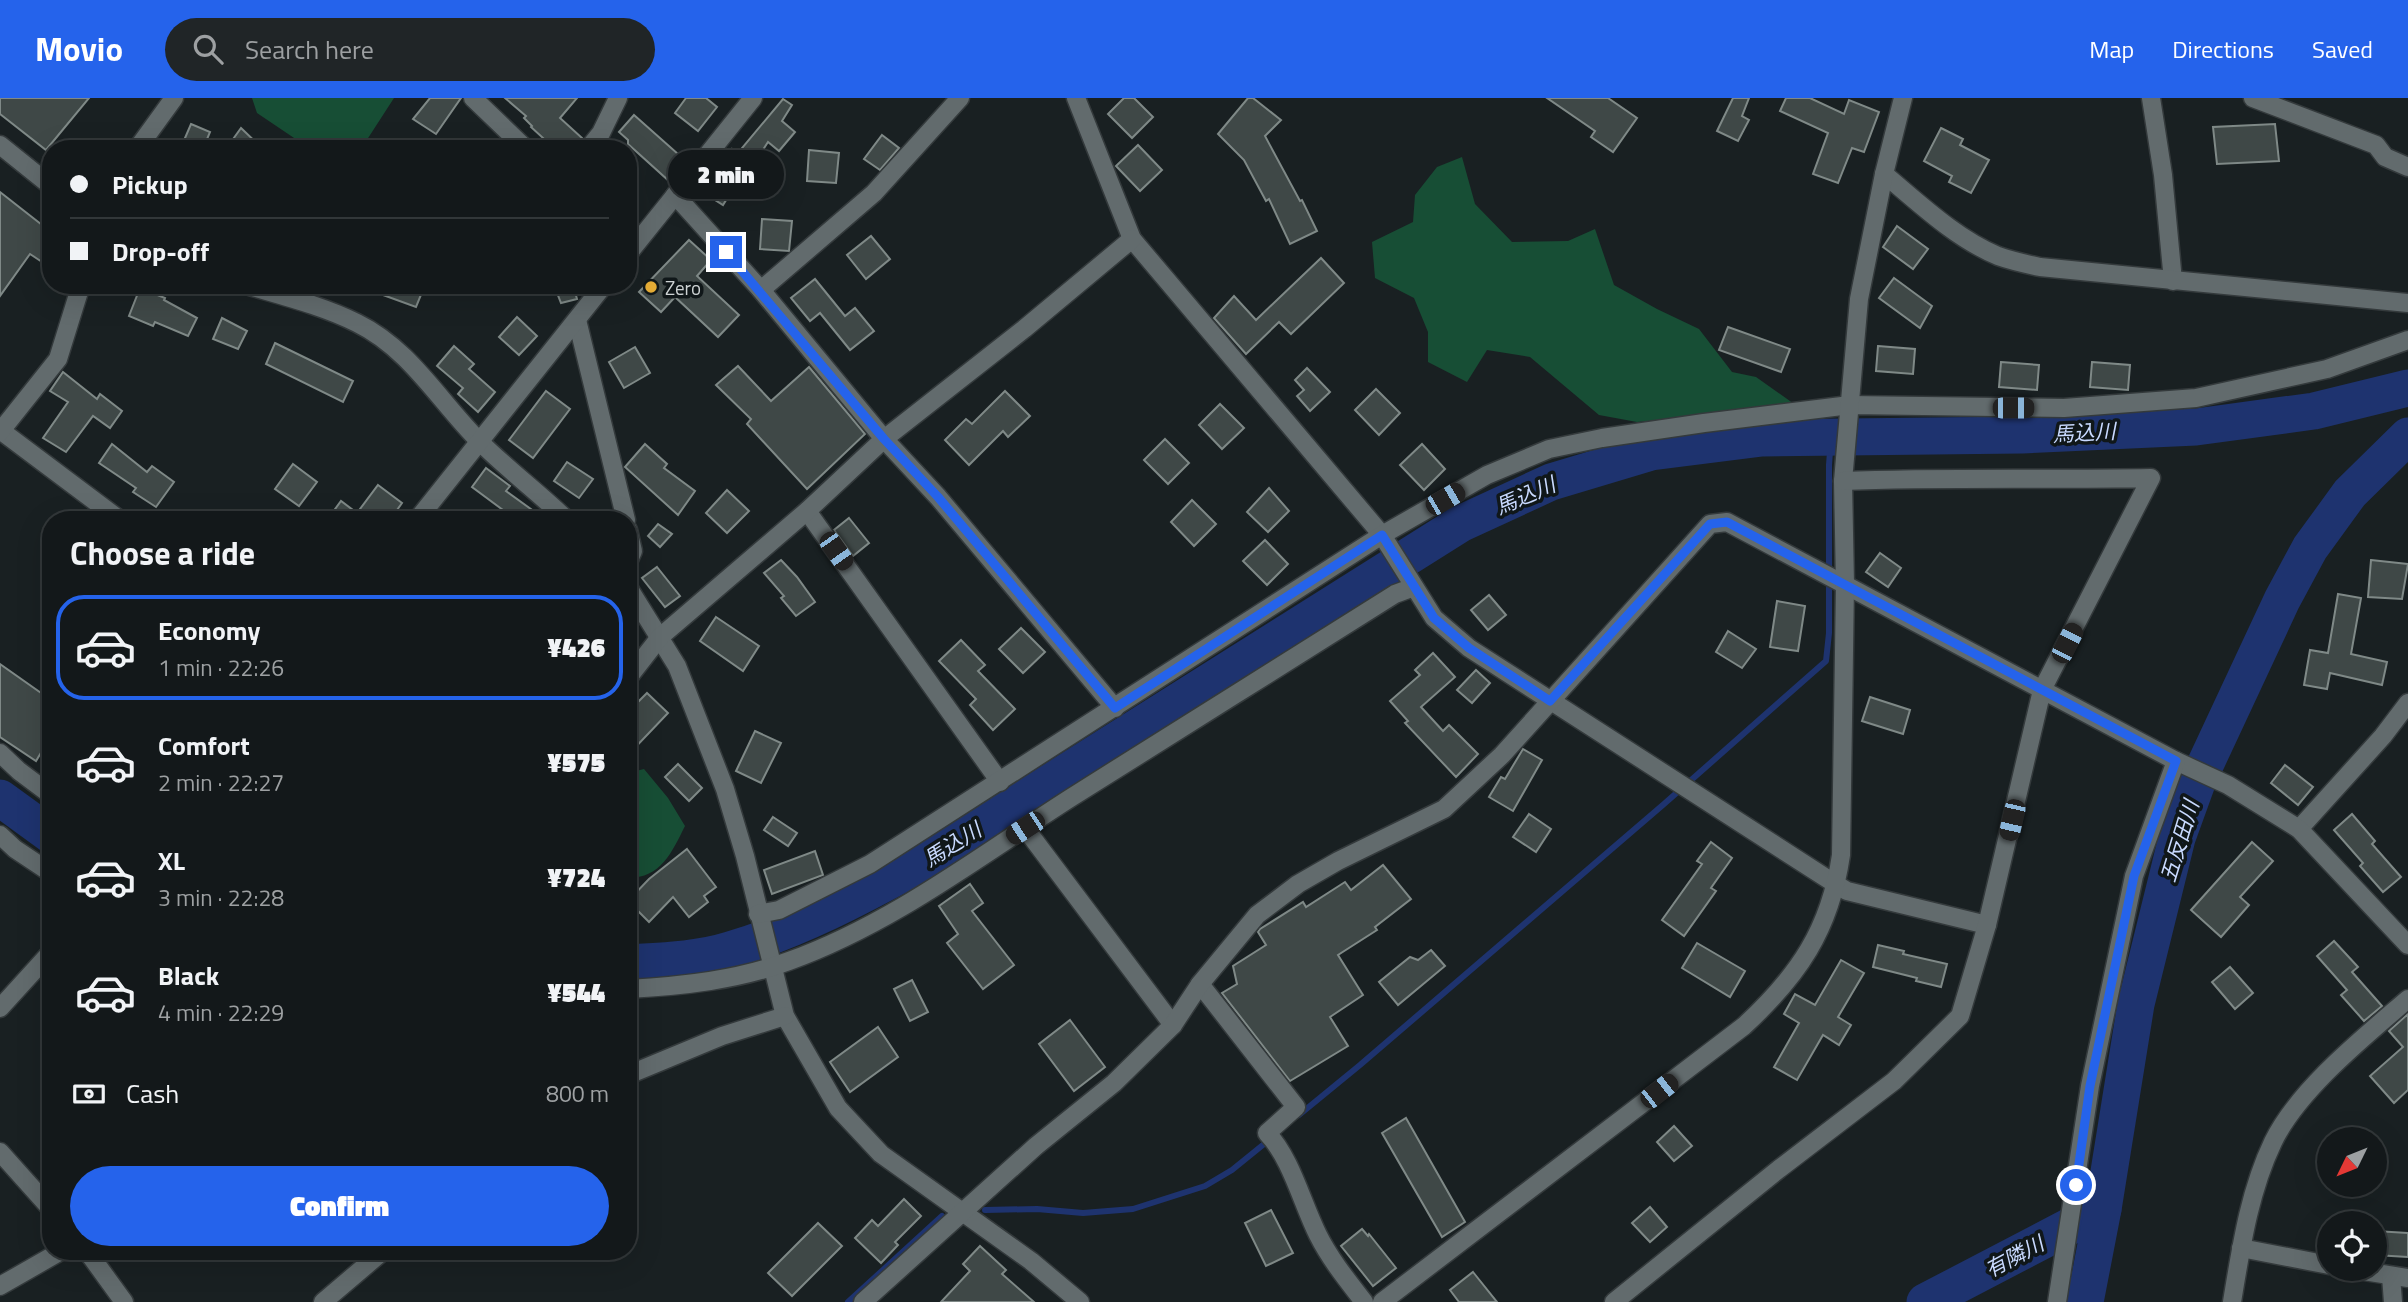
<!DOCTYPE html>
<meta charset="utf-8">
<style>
:root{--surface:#13181a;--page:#202527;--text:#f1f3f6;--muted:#9da0a2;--line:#323739;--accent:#2563eb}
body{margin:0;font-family:"Titillium Web","Noto Sans JP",sans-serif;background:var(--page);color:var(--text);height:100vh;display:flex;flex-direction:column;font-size:26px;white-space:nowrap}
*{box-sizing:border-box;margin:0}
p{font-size:23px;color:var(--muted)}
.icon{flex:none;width:38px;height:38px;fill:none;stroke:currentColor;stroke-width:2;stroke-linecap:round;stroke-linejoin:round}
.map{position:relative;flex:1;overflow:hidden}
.sheet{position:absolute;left:42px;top:413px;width:595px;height:749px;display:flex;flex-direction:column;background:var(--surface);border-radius:28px;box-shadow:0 7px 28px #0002,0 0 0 2px var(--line)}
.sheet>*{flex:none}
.banner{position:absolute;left:42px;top:42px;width:595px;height:154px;border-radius:28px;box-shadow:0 7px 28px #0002,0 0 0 2px var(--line);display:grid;align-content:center;height:154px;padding:0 28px;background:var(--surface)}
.needle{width:46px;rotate:227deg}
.buttons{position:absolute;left:2317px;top:1029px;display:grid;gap:14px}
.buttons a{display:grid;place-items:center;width:70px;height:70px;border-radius:50%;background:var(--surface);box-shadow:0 7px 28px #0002,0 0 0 2px var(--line);font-size:35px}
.end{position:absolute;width:32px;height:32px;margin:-16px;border:9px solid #2563eb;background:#fff;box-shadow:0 0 0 4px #fff}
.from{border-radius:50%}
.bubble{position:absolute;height:49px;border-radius:24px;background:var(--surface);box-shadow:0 7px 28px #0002,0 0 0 2px var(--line);font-size:23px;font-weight:800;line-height:49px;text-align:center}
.car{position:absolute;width:21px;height:42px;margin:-21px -10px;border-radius:9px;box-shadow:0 0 5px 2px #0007;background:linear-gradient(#222 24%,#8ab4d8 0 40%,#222 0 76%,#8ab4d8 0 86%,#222 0)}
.banner b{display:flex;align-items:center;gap:24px;height:66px;font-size:26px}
.banner b+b{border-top:2px solid var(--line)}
.banner i{width:18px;height:18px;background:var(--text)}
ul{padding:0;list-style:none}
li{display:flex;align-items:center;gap:21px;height:105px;margin:0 14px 10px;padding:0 14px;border:4px solid transparent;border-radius:28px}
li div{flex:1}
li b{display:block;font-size:26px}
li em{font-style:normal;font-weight:800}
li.active{border-color:var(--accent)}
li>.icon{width:63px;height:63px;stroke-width:1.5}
h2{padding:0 28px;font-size:32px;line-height:84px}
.pay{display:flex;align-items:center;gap:18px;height:77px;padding:0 28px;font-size:26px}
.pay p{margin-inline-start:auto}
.action{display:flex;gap:14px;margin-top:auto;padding:14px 28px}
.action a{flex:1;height:80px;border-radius:42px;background:var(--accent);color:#fff;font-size:28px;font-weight:800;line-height:80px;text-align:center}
header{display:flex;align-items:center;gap:42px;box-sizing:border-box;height:98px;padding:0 35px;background:var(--accent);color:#fff}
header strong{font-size:33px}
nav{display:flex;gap:38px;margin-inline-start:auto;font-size:24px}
.search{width:490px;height:63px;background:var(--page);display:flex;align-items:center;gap:18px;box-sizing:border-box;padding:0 24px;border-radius:38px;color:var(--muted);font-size:26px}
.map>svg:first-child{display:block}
.green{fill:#174e35}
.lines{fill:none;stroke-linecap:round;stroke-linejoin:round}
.stream{stroke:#1e336f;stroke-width:6}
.river{stroke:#1e336f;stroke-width:37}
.building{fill:#3f4847;stroke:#7f8987;stroke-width:2}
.minor-casing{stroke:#343a3c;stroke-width:21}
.tertiary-casing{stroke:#343a3c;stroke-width:21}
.minor{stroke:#626b6d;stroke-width:18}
.tertiary{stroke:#626b6d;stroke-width:18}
.route{stroke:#2563eb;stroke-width:9}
.poi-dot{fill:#e6ad36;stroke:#101719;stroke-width:2.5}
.labels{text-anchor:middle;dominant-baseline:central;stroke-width:7;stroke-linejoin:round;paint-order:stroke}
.poi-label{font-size:19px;fill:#ced3d4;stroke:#101719;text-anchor:start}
.water-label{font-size:21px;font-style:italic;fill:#c9daff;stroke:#101719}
</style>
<header>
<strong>Movio</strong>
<div class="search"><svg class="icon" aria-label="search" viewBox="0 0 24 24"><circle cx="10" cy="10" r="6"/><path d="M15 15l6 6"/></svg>Search here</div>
<nav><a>Map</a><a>Directions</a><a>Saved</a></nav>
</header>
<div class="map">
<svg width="2408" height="1204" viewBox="0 0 2408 1204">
<rect width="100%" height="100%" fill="#192022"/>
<g class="green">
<path d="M252,0H394L361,51H305L300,44L257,15Z"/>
<path d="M1462,59L1475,106L1512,144L1568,143L1595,131L1614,187L1657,211L1699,231L1732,274L1756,279L1804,313H1763L1637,324L1599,317L1530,259L1487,252L1467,284L1428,264V234L1414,200L1375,180L1372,144L1413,124L1415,97L1437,69Z"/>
<path d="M644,671L668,700L685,728C672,754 661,780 628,780V736L638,725L636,712L628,706V675Z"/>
</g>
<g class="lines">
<g class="stream">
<path d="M1299,1017L1360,967L1664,706L1826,563L1829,535V367L1831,340"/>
<path d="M985,1112L1037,1111L1083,1115L1133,1111L1205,1088L1232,1072L1269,1042"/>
<path d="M848,1204L942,1118"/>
</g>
<g class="river">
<path d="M0,700L51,737"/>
<path d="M628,865C661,863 698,862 730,852C798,832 860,799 922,765L1460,426L1551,384L1651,354L1762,340L2022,337L2196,329L2314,313L2408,290"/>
<path d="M1925,1204L2103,1111"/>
<path d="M2085,1204L2103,1111L2136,906L2177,740L2198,682L2282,502L2310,450L2350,395L2408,338"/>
</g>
</g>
<g class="building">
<path d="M0,0H89L46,52L0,16Z"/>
<path d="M430,0H461L436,36L413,21Z"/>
<path d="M505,0H577L560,20L582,40L577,51H555L531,29L532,28L524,20L526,18Z"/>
<path d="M686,0H706L717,9L698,33L675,15Z"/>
<path d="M1124,0H1134L1153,19L1132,40L1108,16Z"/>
<path d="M1248,0H1253L1281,22L1265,38L1300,103L1302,102L1317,133L1290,146L1269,101L1266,103L1244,62L1218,36Z"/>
<path d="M1547,0H1608L1637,20L1613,54L1591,39L1595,33Z"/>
<path d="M1733,0H1749L1742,18L1749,22L1738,43L1717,33Z"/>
<path d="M1786,0H1810L1844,16L1849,2L1879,14L1864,54L1852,50L1838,85L1813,76L1828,35L1780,13Z"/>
<path d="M783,1L792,7L782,23L795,34L779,53L768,44L743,83L739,81L723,107L701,93L712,75L716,77L732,51L738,55Z"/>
<path d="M634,17L687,64L669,83L628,46V42L619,34Z"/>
<path d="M191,26L210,34L203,51H192L182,47Z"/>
<path d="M2275,26L2279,63L2217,66L2213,29Z"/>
<path d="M241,30L263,51H226Z"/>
<path d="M1941,30L1963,41L1960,47L1989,62L1971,95L1949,84L1952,78L1924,63Z"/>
<path d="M882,37L899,50L880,72L864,61Z"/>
<path d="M1138,47L1162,72L1140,93L1116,68Z"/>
<path d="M809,52L839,55L836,85L807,83Z"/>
<path d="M0,94L51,134V170L30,156L0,198Z"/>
<path d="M762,121L792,123L789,153L760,151Z"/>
<path d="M1897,128L1928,151L1913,171L1883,149Z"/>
<path d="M871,138L890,161L866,181L847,157Z"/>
<path d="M689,142L711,162L697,178L739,217L718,239L675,199L661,214L639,194Z"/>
<path d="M1321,160L1344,185L1291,236L1279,224L1246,256L1214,220L1234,198L1256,222Z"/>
<path d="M1894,180L1932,208L1920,230L1879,200Z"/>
<path d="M815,181L845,218L855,210L874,233L850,252L820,215L810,223L791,200Z"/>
<path d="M361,187H425L416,209L361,189Z"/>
<path d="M554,187H573L577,201L561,205Z"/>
<path d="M140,190L165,200L164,202L197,220L188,238L155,224L153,228L129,218Z"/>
<path d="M517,219L537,238L519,257L499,239Z"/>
<path d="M222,220L247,233L238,251L213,241Z"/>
<path d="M1728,229L1790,251L1781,274L1719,252Z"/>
<path d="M275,245L353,283L343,304L266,266Z"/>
<path d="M454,248L474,266L469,271L495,294L478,314L458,296L463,290L437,268Z"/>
<path d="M1878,248L1915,251L1913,276L1876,273Z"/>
<path d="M635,249L650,275L624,290L609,264Z"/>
<path d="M2001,264L2039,267L2037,292L1999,289Z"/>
<path d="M2092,264L2130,267L2128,292L2090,289Z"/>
<path d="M738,268L771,303L809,269L865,336L807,391L747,326L751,321L716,287Z"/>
<path d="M1307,270L1330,294L1310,313L1297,298L1304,292L1295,282Z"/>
<path d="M63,274L97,301L100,296L122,313L110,330L93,318L66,354L43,340L68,304L50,293Z"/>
<path d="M1376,291L1400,315L1379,337L1355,312Z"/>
<path d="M546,293L570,311L533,360L509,342Z"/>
<path d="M1005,293L1030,318L1008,339L1003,333L969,367L945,342L966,321L972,326Z"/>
<path d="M1220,306L1244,330L1222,351L1199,327Z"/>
<path d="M1165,341L1189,365L1168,386L1144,362Z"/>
<path d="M112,346L147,374L152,368L174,384L156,409L133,394L136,390L99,365Z"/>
<path d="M645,346L667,366L664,370L695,393L678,417L625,369Z"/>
<path d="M1422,346L1445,371L1424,392L1400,367Z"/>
<path d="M567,364L593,381L579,400L554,383Z"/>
<path d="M293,366L317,384L299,408L275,391Z"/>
<path d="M486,370L510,388L506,393L546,422H502L507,415L472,389Z"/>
<path d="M378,387L402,405L390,422H327L341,403L357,415Z"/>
<path d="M1269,390L1289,413L1268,434L1247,414Z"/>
<path d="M727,392L749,413L727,435L706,415Z"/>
<path d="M1192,402L1216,426L1194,448L1171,424Z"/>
<path d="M849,420L869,445L853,458L834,432Z"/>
<path d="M658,426L672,436L660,449L648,438Z"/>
<path d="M1265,442L1288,466L1267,487L1243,463Z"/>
<path d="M1880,455L1901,470L1888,489L1866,474Z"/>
<path d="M781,462L797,479L815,504L796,518L781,500L784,498L764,475Z"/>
<path d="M2371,462L2408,466L2402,501L2368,499Z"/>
<path d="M657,469L680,498L665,509L642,480Z"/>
<path d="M2338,496L2361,500L2351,556L2387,564L2382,587L2330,575L2327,591L2304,587L2310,552L2328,555Z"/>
<path d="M1489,497L1506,517L1488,532L1471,512Z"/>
<path d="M1777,503L1805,508L1798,553L1770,549Z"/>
<path d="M716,519L759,548L743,573L700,543Z"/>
<path d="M1021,530L1045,554L1023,575L999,551Z"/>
<path d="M1728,533L1756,551L1742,570L1716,554Z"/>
<path d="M961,542L985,567L978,573L1015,611L993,632L970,607L976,601L939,563Z"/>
<path d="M1433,555L1455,579L1421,609L1443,633L1449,627L1478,656L1456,679L1405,625L1408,623L1390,603L1420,577L1415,572Z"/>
<path d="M0,566L51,602V638L36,663L0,639Z"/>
<path d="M1476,572L1490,585L1472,605L1457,592Z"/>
<path d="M647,595L668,615L628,657V614Z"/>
<path d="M1870,599L1910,612L1903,636L1862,623Z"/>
<path d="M755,633L781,645L761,685L736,673Z"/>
<path d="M1523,651L1542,662L1513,713L1489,699L1501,679L1505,681Z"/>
<path d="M678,666L702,690L689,703L665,679Z"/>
<path d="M2285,667L2313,689L2298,707L2271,685Z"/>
<path d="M1529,716L1551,731L1536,754L1513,739Z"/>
<path d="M2352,716L2375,743L2372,746L2401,779L2383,794L2360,768L2363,765L2334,732Z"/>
<path d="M773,719L797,735L788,748L764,732Z"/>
<path d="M1711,744L1732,760L1711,790L1716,793L1684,838L1662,822L1702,766L1697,763Z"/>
<path d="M2252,744L2273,763L2240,799L2249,807L2221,839L2191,812Z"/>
<path d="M687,751L716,789L704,798L708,804L689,819L673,799L649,824L628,803L649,781Z"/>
<path d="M815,753L823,777L772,796L764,772Z"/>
<path d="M1383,767L1411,801L1375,829L1377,832L1338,857L1363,897L1330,919L1348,948L1290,983L1222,895L1237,886L1233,868L1266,847L1258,834L1260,831L1303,804L1306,809L1345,784L1351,792Z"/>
<path d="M970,786L983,805L972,813L1014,867L983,891L947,845L958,836L939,808Z"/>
<path d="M2334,843L2358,869L2352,874L2382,908L2364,923L2341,897L2347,892L2317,858Z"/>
<path d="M1697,845L1745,873L1730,899L1682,870Z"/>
<path d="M1878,847L1904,853L1903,856L1947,866L1941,889L1916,883L1917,880L1873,869Z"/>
<path d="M1431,852L1445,868L1398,907L1379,884L1410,859L1418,862Z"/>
<path d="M1841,862L1864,875L1838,919L1851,927L1839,947L1823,937L1797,982L1774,969L1799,925L1784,916L1795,896L1815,907Z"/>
<path d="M2230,869L2253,895L2235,911L2212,884Z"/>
<path d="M912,882L928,914L910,923L894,891Z"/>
<path d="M2408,916V992L2394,1005L2370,978L2403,949L2389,933Z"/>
<path d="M1070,922L1105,969L1074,993L1039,946Z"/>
<path d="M878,929L898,959L850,994L830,964Z"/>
<path d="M1406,1020L1465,1124L1442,1139L1382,1035Z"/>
<path d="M1674,1028L1692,1048L1674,1063L1657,1044Z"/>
<path d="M904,1101L921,1118L895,1144L898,1147L881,1165L855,1140L872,1122L878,1128Z"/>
<path d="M1650,1109L1667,1129L1650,1144L1632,1125Z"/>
<path d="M1271,1112L1293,1155L1266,1168L1245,1125Z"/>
<path d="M818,1125L842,1148L792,1198L768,1175Z"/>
<path d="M1362,1131L1368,1138L1369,1136L1396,1170L1373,1188L1341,1148Z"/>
<path d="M2375,1133L2408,1135V1159L2375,1157Z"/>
<path d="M980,1148L1006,1172L1002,1176L1034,1204H941L970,1173L963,1166Z"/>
<path d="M1473,1174L1497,1204H1459L1450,1192Z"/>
</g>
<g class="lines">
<defs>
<g id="minor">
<path d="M473,0L526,51"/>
<path d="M1076,0L1132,141L1382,437L1434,520L1469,550L1837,787L1847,793L1987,827"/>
<path d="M2151,0L2163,77L2173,183"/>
<path d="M2253,0L2376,47L2385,59L2408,69"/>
<path d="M0,47L51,88"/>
<path d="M137,51L174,0"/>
<path d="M588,51L601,35L618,0"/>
<path d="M1884,76C1919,105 1955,140 1998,158C2012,163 2026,166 2040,169L2408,205"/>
<path d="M675,97L761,192L884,341L938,399L1115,610"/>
<path d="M246,187C283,198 323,208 357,225C410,251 439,303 479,343C507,371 539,395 567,422"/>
<path d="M761,192L874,95L960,0"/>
<path d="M577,222L626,422"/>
<path d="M0,332L120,422"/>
<path d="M0,334L58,261L81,187"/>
<path d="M807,413L1000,684"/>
<path d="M628,432L633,453L628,464"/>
<path d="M628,489L677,568L725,691L745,758L785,918L838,1010L881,1056L1031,1163L1080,1204"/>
<path d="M628,580L660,539L807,413L884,341L1024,231L1132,141"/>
<path d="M0,655L19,673L51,697"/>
<path d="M1025,730L1173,927"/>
<path d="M2299,731L2383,638L2408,605"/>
<path d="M0,737L15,751L51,775"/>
<path d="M758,816L779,812L870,766L1382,437L1487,377L1549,351L1602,340L1704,325L1850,307L2064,310L2196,300L2327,271L2408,242"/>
<path d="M1200,886L1296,1009L1267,1035C1291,1060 1302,1105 1318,1137C1330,1161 1347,1182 1364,1204"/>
<path d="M628,891C683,888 738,882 789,863C892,826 981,757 1072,699C1180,631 1287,564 1395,496L1414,489"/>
<path d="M628,977L722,938L785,918"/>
<path d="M0,1054L51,1111"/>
<path d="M2241,1150L2329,1167"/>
<path d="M87,1153L124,1204"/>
<path d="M2351,1171L2408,1180"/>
<path d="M2391,1178L2393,1204"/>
<path d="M0,1188L61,1153"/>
<path d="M323,1204L383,1153"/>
<path d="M863,1204L1036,1048L1114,985L1173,927L1200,886L1257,817L1298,786L1338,763L1444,711L1502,657L1710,426L1727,424L2176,663L2228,687L2299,731L2408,847"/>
<path d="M1382,1204L1744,928C1798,878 1830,832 1841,757L1845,486L1843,383L1859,201L1884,76L1903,0"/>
<path d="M1614,1204L1779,1071L1894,983L1960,918L1987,827L2042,592L2151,380C2048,382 1946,379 1843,383"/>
<path d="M2057,1204L2090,988L2134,778L2176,663"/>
<path d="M2232,1204C2241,1150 2249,1094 2273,1044C2298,992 2364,939 2408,901"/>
</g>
<g id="tertiary">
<path d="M628,156L753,0"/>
<path d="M417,422L604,187"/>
<path d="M0,910L51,854"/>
</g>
</defs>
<use href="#minor" class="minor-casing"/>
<use href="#tertiary" class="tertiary-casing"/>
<use href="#minor" class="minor"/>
<use href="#tertiary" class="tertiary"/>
</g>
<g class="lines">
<path class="route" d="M726,154L884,341L938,399L1115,610L1382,437L1434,520L1469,550L1550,603L1710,426L1727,424L2176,663L2134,778L2090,988L2076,1087"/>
</g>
<circle class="poi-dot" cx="651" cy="189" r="7"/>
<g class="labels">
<g class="poi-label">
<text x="665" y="189">Zero</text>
</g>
<g class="water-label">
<text transform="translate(2084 334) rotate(-3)">馬込川</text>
<text transform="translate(1525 397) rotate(-23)">馬込川</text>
<text transform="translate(2179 743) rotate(-73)">五反田川</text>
<text transform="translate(952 746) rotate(-32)">馬込川</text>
<text transform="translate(2014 1158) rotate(-28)">有隣川</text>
</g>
</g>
</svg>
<div class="buttons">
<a><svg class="needle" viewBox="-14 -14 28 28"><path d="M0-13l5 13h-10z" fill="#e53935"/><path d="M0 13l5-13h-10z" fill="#9da0a2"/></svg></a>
<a><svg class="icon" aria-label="locate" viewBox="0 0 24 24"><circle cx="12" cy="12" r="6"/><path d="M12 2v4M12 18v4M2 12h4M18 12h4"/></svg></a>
</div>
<i class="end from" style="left:2076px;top:1087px"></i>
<i class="end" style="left:726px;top:154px"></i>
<div class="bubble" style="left:668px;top:52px;width:116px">2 min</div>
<i class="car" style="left:2013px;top:310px;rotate:90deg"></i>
<i class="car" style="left:1445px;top:401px;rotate:60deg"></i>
<i class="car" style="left:836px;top:453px;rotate:145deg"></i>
<i class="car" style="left:2067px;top:545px;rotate:27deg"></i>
<i class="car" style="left:2012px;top:722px;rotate:193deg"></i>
<i class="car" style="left:1025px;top:730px;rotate:237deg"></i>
<i class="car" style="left:1659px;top:993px;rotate:52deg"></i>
<div class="banner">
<b><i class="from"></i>Pickup</b>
<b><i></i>Drop-off</b>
</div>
<section class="sheet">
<h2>Choose a ride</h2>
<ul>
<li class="active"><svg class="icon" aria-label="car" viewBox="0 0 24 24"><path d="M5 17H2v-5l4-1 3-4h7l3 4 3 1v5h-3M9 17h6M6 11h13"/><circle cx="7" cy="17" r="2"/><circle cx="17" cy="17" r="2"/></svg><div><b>Economy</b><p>1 min · 22:26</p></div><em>¥426</em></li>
<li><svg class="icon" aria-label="car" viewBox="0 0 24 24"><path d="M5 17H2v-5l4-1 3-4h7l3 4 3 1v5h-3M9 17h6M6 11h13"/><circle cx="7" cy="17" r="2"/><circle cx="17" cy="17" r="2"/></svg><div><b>Comfort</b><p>2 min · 22:27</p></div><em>¥575</em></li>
<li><svg class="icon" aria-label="car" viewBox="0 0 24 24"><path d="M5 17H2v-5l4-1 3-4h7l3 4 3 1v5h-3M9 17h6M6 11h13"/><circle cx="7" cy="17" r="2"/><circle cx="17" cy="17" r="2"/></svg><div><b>XL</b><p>3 min · 22:28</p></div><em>¥724</em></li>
<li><svg class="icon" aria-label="car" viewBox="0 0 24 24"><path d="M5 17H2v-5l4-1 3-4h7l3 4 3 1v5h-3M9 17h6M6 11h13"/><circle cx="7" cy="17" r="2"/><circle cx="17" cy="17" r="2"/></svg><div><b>Black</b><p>4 min · 22:29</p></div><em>¥544</em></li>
</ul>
<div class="pay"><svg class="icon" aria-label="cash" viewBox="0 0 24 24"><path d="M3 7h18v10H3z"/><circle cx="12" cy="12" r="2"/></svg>Cash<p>800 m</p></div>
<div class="action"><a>Confirm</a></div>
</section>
</div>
